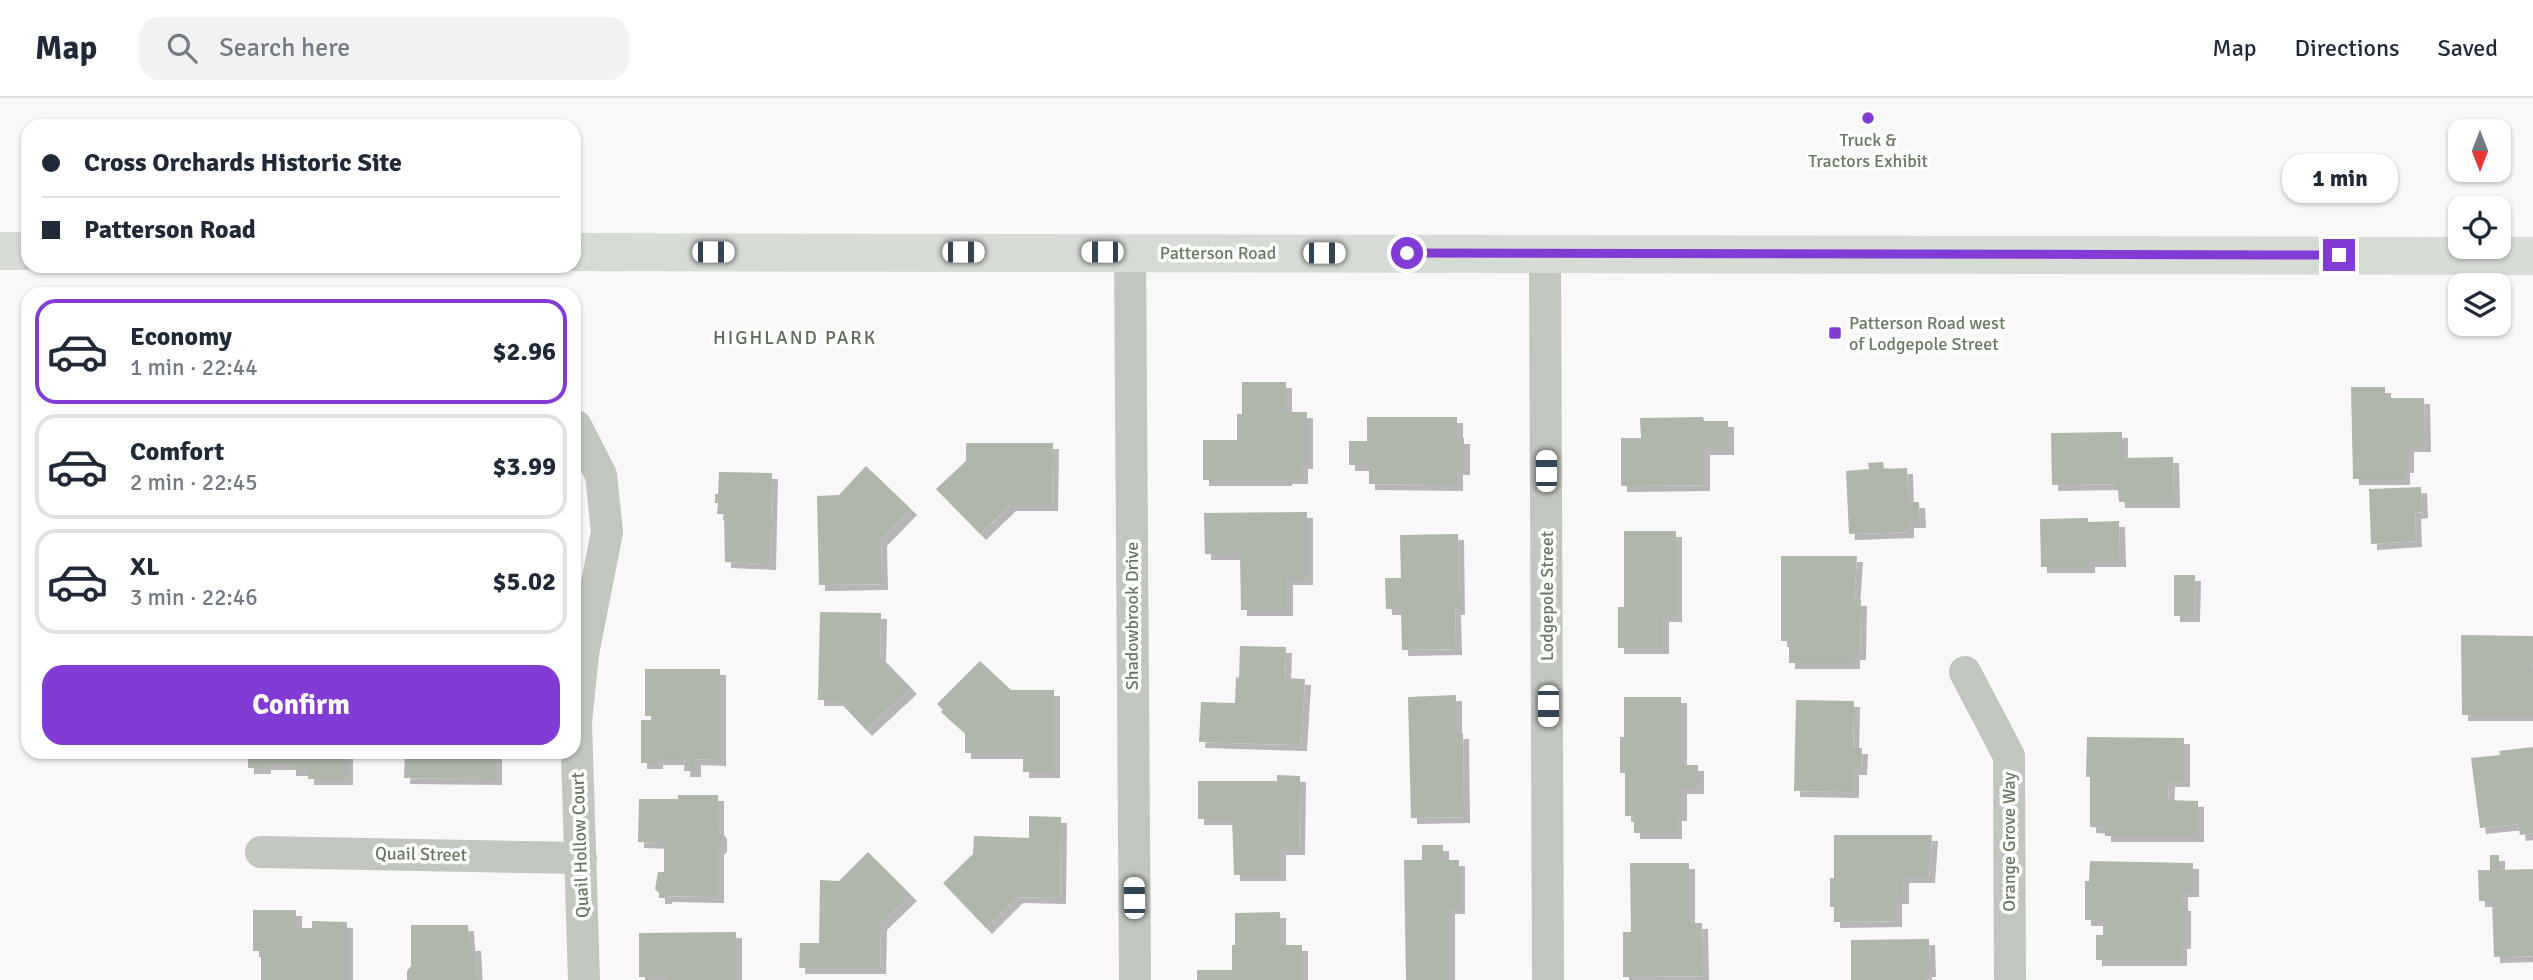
<!DOCTYPE html>
<meta charset="utf-8">
<style>
:root{--surface:#fff;--page:#f2f2f3;--text:#1f2937;--muted:#747a83;--line:#e0e1e3;--accent:#833bd5}
body{margin:0;font-family:Signika,sans-serif;background:var(--page);color:var(--text);height:100vh;display:flex;flex-direction:column;font-size:26px;white-space:nowrap}
*{box-sizing:border-box;margin:0}
p{font-size:23px;color:var(--muted)}
.icon{flex:none;width:38px;height:38px;fill:none;stroke:currentColor;stroke-width:2;stroke-linecap:round;stroke-linejoin:round}
.map{position:relative;flex:1;overflow:hidden}
.sheet{position:absolute;left:21px;top:189px;width:560px;height:472px;display:flex;flex-direction:column;background:var(--surface);border-radius:21px;box-shadow:0 2px 5px #0004}
.sheet>*{flex:none}
.hud{position:absolute;left:21px;top:21px;width:560px;height:154px;border-radius:21px;box-shadow:0 2px 5px #0004;display:grid;align-content:center;height:154px;padding:0 21px;background:var(--surface)}
.needle{width:46px;rotate:180deg}
.controls{position:absolute;left:2448px;top:21px;display:grid;gap:14px}
.controls a{display:grid;place-items:center;width:63px;height:63px;border-radius:14px;background:var(--surface);box-shadow:0 2px 5px #0004;font-size:35px}
.end{position:absolute;width:32px;height:32px;margin:-16px;border:9px solid #833bd5;background:#fff;box-shadow:0 0 0 4px #fff}
.from{border-radius:50%}
.bubble{position:absolute;height:49px;border-radius:21px;background:var(--surface);box-shadow:0 2px 5px #0004;font-size:23px;font-weight:700;line-height:49px;text-align:center}
.car{position:absolute;width:21px;height:42px;margin:-21px -10px;border-radius:9px;box-shadow:0 0 5px 2px #0007;background:linear-gradient(#fff 24%,#345 0 40%,#fff 0 76%,#345 0 86%,#fff 0)}
.hud b{display:flex;align-items:center;gap:24px;height:66px;font-size:26px}
.hud b+b{border-top:2px solid var(--line)}
.hud i{width:18px;height:18px;background:var(--text)}
ul{padding:12px 0 0;list-style:none}
li{display:flex;align-items:center;gap:21px;height:105px;margin:0 14px 10px;padding:0 7px;border:4px solid var(--line);border-radius:21px}
li div{flex:1}
li b{display:block;font-size:26px}
li em{font-style:normal;font-weight:700}
li.current{border-color:var(--accent)}
li>.icon{width:63px;height:63px;stroke-width:1.5}
.primary-button{display:flex;gap:14px;margin-top:auto;padding:14px 21px}
.primary-button a{flex:1;height:80px;border-radius:21px;background:var(--accent);color:#fff;font-size:28px;font-weight:700;line-height:80px;text-align:center}
header{display:flex;align-items:center;gap:42px;box-sizing:border-box;height:98px;padding:0 35px;background:var(--surface);border-bottom:2px solid var(--line)}
header strong{font-size:33px}
nav{display:flex;gap:38px;margin-inline-start:auto;font-size:24px}
.search{width:490px;height:63px;background:var(--page);display:flex;align-items:center;gap:18px;box-sizing:border-box;padding:0 24px;border-radius:21px;color:var(--muted);font-size:26px}
.map>svg:first-child{display:block}
.building{fill:#aeb7aa;filter:url(#shadow)}
.lines{fill:none;stroke-linecap:round;stroke-linejoin:round}
.minor{stroke:#c1c6be;stroke-width:32}
.primary{stroke:#d7dbd6;stroke-width:38}
.route{stroke:#833bd5;stroke-width:9}
.poi-dot{fill:#833bd5;stroke:#fff;stroke-width:2.5}
.labels{text-anchor:middle;dominant-baseline:central;stroke-width:7;stroke-linejoin:round;paint-order:stroke}
.poi-label{font-size:18px;fill:#697962;stroke:#fff}
.street-label{font-size:18px;fill:#697962;stroke:#fff}
.neighbourhood-label{font-size:19px;letter-spacing:2px;fill:#5e6b58;stroke:#fff}
</style>
<header>
<strong>Map</strong>
<div class="search"><svg class="icon" aria-label="search" viewBox="0 0 24 24"><circle cx="10" cy="10" r="6"/><path d="M15 15l6 6"/></svg>Search here</div>
<nav><a>Map</a><a>Directions</a><a>Saved</a></nav>
</header>
<div class="map">
<svg width="2533" height="882" viewBox="0 0 2533 882">
<defs>
<filter id="shadow"><feDropShadow dx="6" dy="6" stdDeviation="0" flood-color="#0004"/></filter>
</defs>
<rect width="100%" height="100%" fill="#f9f7f8"/>
<g class="building">
<path d="M1242,284H1286V314H1307V365H1302V380H1286V382H1203V342H1237V316H1242Z"/>
<path d="M2351,289H2385V300H2424L2425,348H2408V369H2404V381H2353Z"/>
<path d="M1367,319H1457V340H1464V371H1457V387L1369,386V367H1349V343H1367Z"/>
<path d="M1703,319L1704,323H1728V351H1704V387L1621,388V340H1641L1640,320Z"/>
<path d="M2122,334V360L2173,359L2174,404H2119L2118,392H2115V386L2052,387L2051,335Z"/>
<path d="M966,345H1053L1052,407H1010L980,436L936,391L966,363Z"/>
<path d="M1883,364L1884,371L1907,370L1908,404H1919L1920,424H1908V434L1849,436L1846,373L1869,371L1868,365Z"/>
<path d="M866,368L911,411L881,442L882,486L819,487L817,398L839,397Z"/>
<path d="M719,374L772,375L770,466L725,464L724,416H717L718,405H715V396H718Z"/>
<path d="M2421,389L2422,414L2415,415L2416,443L2371,446L2369,391Z"/>
<path d="M1307,414V481H1287V512H1241L1240,456H1205L1204,415Z"/>
<path d="M2088,420V424L2119,423L2120,463H2089V469H2041L2040,421Z"/>
<path d="M1624,433H1676V518H1663V550H1618V509H1624Z"/>
<path d="M1458,436L1459,511H1455L1456,551L1402,552L1401,511H1386L1385,480H1401L1400,437Z"/>
<path d="M1781,458H1857L1854,502H1861L1860,556H1854V565H1789V543H1781Z"/>
<path d="M2174,477H2195L2194,518H2174Z"/>
<path d="M820,514L881,515L880,558L911,590L866,632L838,602H818Z"/>
<path d="M2461,537L2533,538V567L2531,566V577H2533V617H2462Z"/>
<path d="M1240,548L1286,549L1285,580L1305,581L1301,647L1199,644L1201,604L1235,605L1236,579L1239,580Z"/>
<path d="M980,563L1011,592H1054V674H1023V655H965V635L941,614L943,612L937,606Z"/>
<path d="M645,571H720V662L695,661V673H684L685,661H657V665H641V622H654V618H645Z"/>
<path d="M1456,597V635H1463L1464,719L1411,720L1408,599Z"/>
<path d="M1624,599H1681V667H1698V690H1681V717H1676V735H1634V718H1625V675H1620V639H1624Z"/>
<path d="M1796,602L1854,603L1853,650H1862L1861,671H1853V694L1794,693Z"/>
<path d="M2087,639L2184,640V683H2169L2168,702L2198,703V738H2105V730L2090,729V679H2086Z"/>
<path d="M2533,649V735L2520,737L2518,726L2480,730L2471,660L2500,657L2499,653Z"/>
<path d="M248,654H347V681H308V672H290V666H265V670H248Z"/>
<path d="M405,654H496V681L404,680Z"/>
<path d="M1277,677L1300,678L1299,751H1280V777H1234L1232,721H1198V683H1277Z"/>
<path d="M678,697H718V731L721,735V748L718,751V799L666,798V800H659V795L655,791L658,774H664V745L638,744L639,701H678Z"/>
<path d="M1029,718L1061,719L1060,800L1017,799L986,830L943,785L973,756L974,738L1029,740Z"/>
<path d="M1834,737H1932L1929,779H1903V800H1896V823L1834,824V809H1830V780H1834Z"/>
<path d="M1422,747H1443V762H1459V810H1449V882H1406L1404,762H1422Z"/>
<path d="M868,754L911,797L881,826L880,870H799L800,845H819L820,782L839,783Z"/>
<path d="M2490,757H2499V772L2533,771V858L2494,859L2492,803H2479L2478,772H2490Z"/>
<path d="M2090,763L2193,765V793H2182V807H2185V845H2181V862H2096V837H2103V822H2085V783H2089Z"/>
<path d="M1630,765H1689V825H1702L1703,878L1623,879V834H1631Z"/>
<path d="M253,812H296V830H312V823L347,824V882H261V853H253Z"/>
<path d="M1280,814V847H1302V882H1197V872H1232V847H1235V815Z"/>
<path d="M411,827H468L469,847H475L477,882H407V873L411,868Z"/>
<path d="M736,834V882H668V879H639V835Z"/>
<path d="M1929,841L1930,873H1926V882H1851V842Z"/>
</g>
<g class="lines">
<g class="minor">
<path d="M1130,154L1135,882"/>
<path d="M1545,155L1548,882"/>
<path d="M576,328L601,377L607,434L583,556L576,624L584,882"/>
<path d="M1965,574L2009,658L2010,882"/>
<path d="M261,754L581,760"/>
</g>
<g class="primary">
<path d="M0,153H28"/>
<path d="M574,154L2533,158"/>
</g>
</g>
<g class="lines">
<path class="route" d="M1407,155L2339,157"/>
</g>
<g class="poi-dot">
<circle cx="1868" cy="20" r="7"/>
<rect x="1828" y="228" width="14" height="14" rx="3.5"/>
</g>
<g class="labels">
<g class="poi-label">
<text x="1868" y="42">Truck &amp;<tspan x="1868" dy="21">Tractors Exhibit</tspan></text>
<text x="1849" y="225" text-anchor="start">Patterson Road west<tspan x="1849" dy="21">of Lodgepole Street</tspan></text>
</g>
<g class="street-label">
<text x="1218" y="155">Patterson Road</text>
<text transform="translate(1547 498) rotate(-90)">Lodgepole Street</text>
<text transform="translate(1132 518) rotate(-90)">Shadowbrook Drive</text>
<text transform="translate(2009 744) rotate(-90)">Orange Grove Way</text>
<text transform="translate(580 747) rotate(-92)">Quail Hollow Court</text>
<text transform="translate(421 756) rotate(1)">Quail Street</text>
</g>
<g class="neighbourhood-label">
<text x="795" y="240">HIGHLAND PARK</text>
</g>
</g>
</svg>
<div class="controls">
<a><svg class="needle" viewBox="-14 -14 28 28"><path d="M0-13l5 13h-10z" fill="#e53935"/><path d="M0 13l5-13h-10z" fill="#747a83"/></svg></a>
<a><svg class="icon" aria-label="locate" viewBox="0 0 24 24"><circle cx="12" cy="12" r="6"/><path d="M12 2v4M12 18v4M2 12h4M18 12h4"/></svg></a>
<a><svg class="icon" aria-label="layers" viewBox="0 0 24 24"><path d="M12 4l9 5-9 5-9-5zM3 14l9 5 9-5"/></svg></a>
</div>
<i class="end from" style="left:1407px;top:155px"></i>
<i class="end" style="left:2339px;top:157px"></i>
<div class="bubble" style="left:2282px;top:56px;width:116px">1 min</div>
<i class="car" style="left:713px;top:154px;rotate:90deg"></i>
<i class="car" style="left:963px;top:154px;rotate:90deg"></i>
<i class="car" style="left:1102px;top:154px;rotate:270deg"></i>
<i class="car" style="left:1324px;top:155px;rotate:90deg"></i>
<i class="car" style="left:1546px;top:373px;rotate:0deg"></i>
<i class="car" style="left:1548px;top:608px;rotate:180deg"></i>
<i class="car" style="left:1134px;top:800px;rotate:359deg"></i>
<div class="hud">
<b><i class="from"></i>Cross Orchards Historic Site</b>
<b><i></i>Patterson Road</b>
</div>
<section class="sheet">
<ul>
<li class="current"><svg class="icon" aria-label="car" viewBox="0 0 24 24"><path d="M5 17H2v-5l4-1 3-4h7l3 4 3 1v5h-3M9 17h6M6 11h13"/><circle cx="7" cy="17" r="2"/><circle cx="17" cy="17" r="2"/></svg><div><b>Economy</b><p>1 min · 22:44</p></div><em>$2.96</em></li>
<li><svg class="icon" aria-label="car" viewBox="0 0 24 24"><path d="M5 17H2v-5l4-1 3-4h7l3 4 3 1v5h-3M9 17h6M6 11h13"/><circle cx="7" cy="17" r="2"/><circle cx="17" cy="17" r="2"/></svg><div><b>Comfort</b><p>2 min · 22:45</p></div><em>$3.99</em></li>
<li><svg class="icon" aria-label="car" viewBox="0 0 24 24"><path d="M5 17H2v-5l4-1 3-4h7l3 4 3 1v5h-3M9 17h6M6 11h13"/><circle cx="7" cy="17" r="2"/><circle cx="17" cy="17" r="2"/></svg><div><b>XL</b><p>3 min · 22:46</p></div><em>$5.02</em></li>
</ul>
<div class="primary-button"><a>Confirm</a></div>
</section>
</div>
